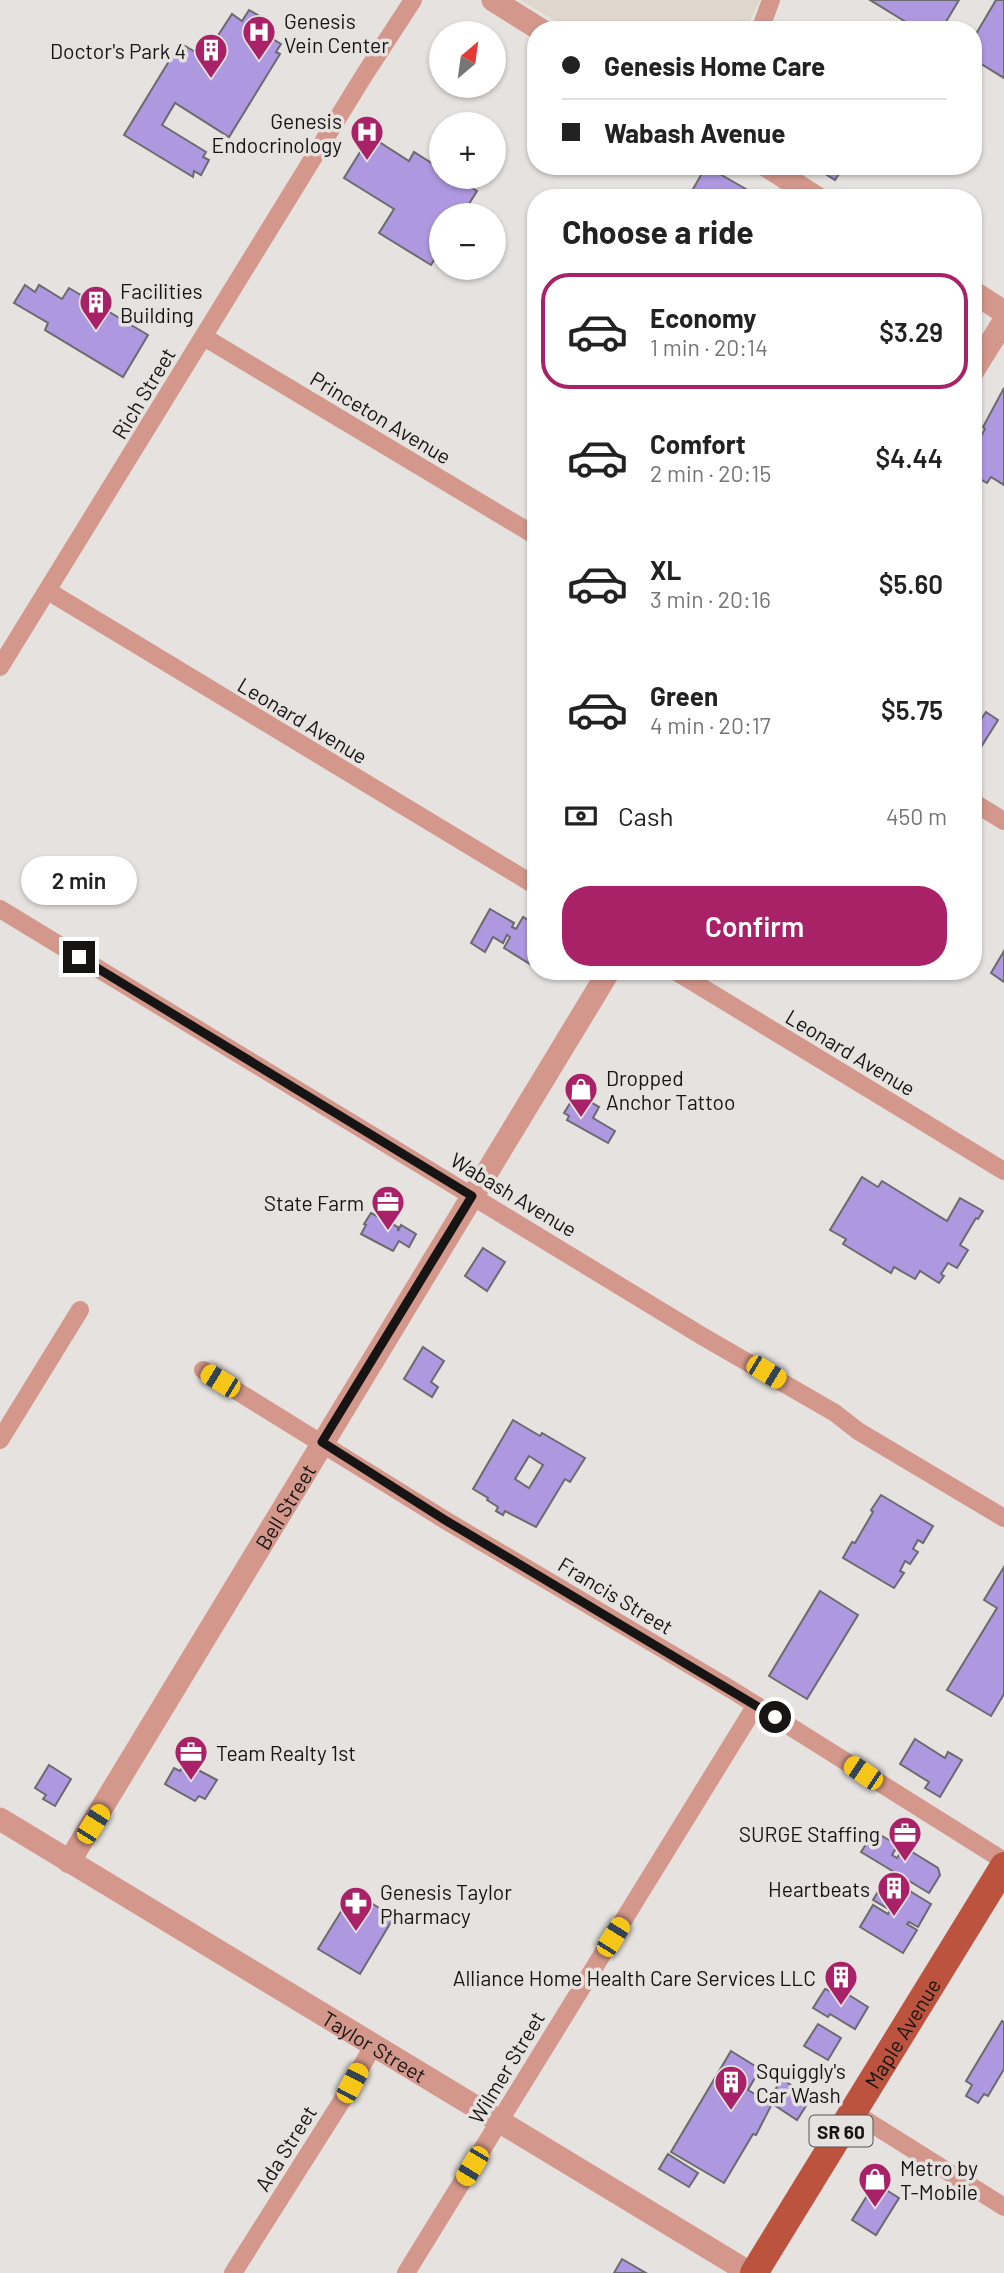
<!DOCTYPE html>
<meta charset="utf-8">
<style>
:root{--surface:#fff;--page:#f2f2f2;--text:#222;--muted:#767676;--line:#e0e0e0;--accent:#a92166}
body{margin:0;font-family:Barlow,sans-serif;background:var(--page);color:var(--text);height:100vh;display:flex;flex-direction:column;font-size:26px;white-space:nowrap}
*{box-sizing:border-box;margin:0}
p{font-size:23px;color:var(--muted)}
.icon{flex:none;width:38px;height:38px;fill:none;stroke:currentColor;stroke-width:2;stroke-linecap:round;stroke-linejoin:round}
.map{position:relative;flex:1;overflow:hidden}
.panel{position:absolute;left:527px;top:189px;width:455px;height:791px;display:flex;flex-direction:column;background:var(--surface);border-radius:28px;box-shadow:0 2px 5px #0004}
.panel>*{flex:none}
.top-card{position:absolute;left:527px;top:21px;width:455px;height:154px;border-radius:28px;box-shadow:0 2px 5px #0004;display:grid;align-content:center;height:154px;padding:0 35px;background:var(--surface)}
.needle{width:46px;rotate:29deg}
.tools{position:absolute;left:429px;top:21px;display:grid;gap:14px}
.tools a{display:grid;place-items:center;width:77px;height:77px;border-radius:50%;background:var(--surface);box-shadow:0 2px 5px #0004;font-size:35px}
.end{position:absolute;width:32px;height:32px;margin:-16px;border:9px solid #161514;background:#fff;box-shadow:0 0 0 4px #fff}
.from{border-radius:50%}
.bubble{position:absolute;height:49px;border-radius:24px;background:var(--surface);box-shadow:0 2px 5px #0004;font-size:23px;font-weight:600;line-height:49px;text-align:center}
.car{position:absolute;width:21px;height:42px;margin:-21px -10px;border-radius:9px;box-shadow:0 0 5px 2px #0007;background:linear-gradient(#f5c518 24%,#345 0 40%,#f5c518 0 76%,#345 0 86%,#f5c518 0)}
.top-card b{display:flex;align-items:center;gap:24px;height:66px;font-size:26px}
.top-card b+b{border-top:2px solid var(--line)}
.top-card i{width:18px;height:18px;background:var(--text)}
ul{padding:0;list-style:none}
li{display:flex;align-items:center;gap:21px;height:116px;margin:0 14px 10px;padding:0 21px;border:4px solid transparent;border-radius:28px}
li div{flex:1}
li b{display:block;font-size:26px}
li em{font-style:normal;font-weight:600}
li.selected{border-color:var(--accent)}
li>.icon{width:63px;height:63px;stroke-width:1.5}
h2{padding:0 35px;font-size:32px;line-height:84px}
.pay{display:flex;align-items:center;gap:18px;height:77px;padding:0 35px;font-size:26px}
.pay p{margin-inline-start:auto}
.primary-button{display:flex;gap:14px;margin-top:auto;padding:14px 35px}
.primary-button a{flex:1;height:80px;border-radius:28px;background:var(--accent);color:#fff;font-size:28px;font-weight:600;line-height:80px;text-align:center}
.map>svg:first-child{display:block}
.built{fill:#dfd6cc}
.building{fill:#ae98e0;stroke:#6b6a6e;stroke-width:2;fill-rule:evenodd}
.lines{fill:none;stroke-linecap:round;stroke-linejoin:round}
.minor{stroke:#d3988b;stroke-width:18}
.tertiary{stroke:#d3988b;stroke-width:23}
.primary{stroke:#bc533f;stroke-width:28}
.route{stroke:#161514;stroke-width:9}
.labels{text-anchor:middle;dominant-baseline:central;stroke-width:7;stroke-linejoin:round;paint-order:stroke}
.shield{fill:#e6e2df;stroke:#545251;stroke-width:2}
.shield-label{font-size:19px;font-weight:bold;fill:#161514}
.poi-label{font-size:21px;fill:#161514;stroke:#e6e2df;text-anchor:start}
.street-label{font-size:21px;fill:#161514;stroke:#e6e2df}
</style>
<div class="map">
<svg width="1004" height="2273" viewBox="0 0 1004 2273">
<rect width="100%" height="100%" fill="#e6e2df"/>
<path class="built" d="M521,0H760L745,30H570Z"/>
<g class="building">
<path d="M870,0H959L941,30H919Z"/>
<path d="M996,0H1004V78L973,59V39Z"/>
<path d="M249,10L270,22L263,33L281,44L276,52L280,54L229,137L175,103L162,125L206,152L203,157L209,160L201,175L194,171L193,177L124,135L180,43L204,57L232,14L242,21Z"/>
<path d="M370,136L409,161L414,152L441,169V177H454L477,191L462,215H441V249L431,265L379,233L394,209L344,178Z"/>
<path d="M706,166L751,192L747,198H676L679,192L688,198Z"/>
<path d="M813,166H844L835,180Z"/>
<path d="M25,285L35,292L39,285L62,299L69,288L148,335L123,377L45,330L48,323L14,303Z"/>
<path d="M1004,388V485L991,477L987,483L973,475L976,469L973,466V456L976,452L973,450L985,429L983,427Z"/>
<path d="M986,712L998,720L978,752L973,749V717L980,721Z"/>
<path d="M490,909L514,923L512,927L516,929L523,917L536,925V954L530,964L504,948L510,937L507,935L503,943L493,937L485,952L471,943Z"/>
<path d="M1004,951V982L991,973Z"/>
<path d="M580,1096L599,1107L593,1118L615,1131L608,1143L567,1120L569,1116L564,1113L574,1097L578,1100Z"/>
<path d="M862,1177L878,1187L882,1181L947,1221L960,1198L983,1211L978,1219L976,1218L960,1245L968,1250L957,1268L948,1263L941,1274L944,1276L939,1283L920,1271L915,1279L894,1267L891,1273L843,1244L846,1239L830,1230Z"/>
<path d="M371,1213L398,1227V1231L401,1225L416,1234L409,1247L399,1241L393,1251L361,1234L366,1225L364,1224Z"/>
<path d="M483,1248L505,1262L487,1291L465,1276Z"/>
<path d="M423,1347L444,1361L431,1382L438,1387L432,1397L404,1379Z"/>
<path d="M513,1420L540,1436L542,1433L585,1458L570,1482L565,1479L536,1527L505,1511L503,1515L496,1511L498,1507L487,1500L488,1498L473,1489ZM529,1456L543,1465L529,1488L515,1479Z"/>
<path d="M881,1495L933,1526L923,1543L918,1540L913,1549L918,1552L910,1564L905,1561L900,1571L904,1573L894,1588L843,1558L852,1542L855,1543L873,1512L871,1510Z"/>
<path d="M1004,1567V1694L991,1716L947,1690L997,1608L984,1600Z"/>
<path d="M820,1591L858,1615L807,1699L769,1676Z"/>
<path d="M915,1739L945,1758L948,1752L962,1760L940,1797L925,1788L929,1782L900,1764Z"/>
<path d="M185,1763L217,1780L205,1799L199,1796L195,1801L165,1784L174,1768L180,1771Z"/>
<path d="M49,1765L71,1779L55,1806L43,1799L46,1795L35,1788Z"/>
<path d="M872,1835L878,1838L880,1835L898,1845L892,1855L897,1858L904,1847L938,1868L940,1875L929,1893L861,1852Z"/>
<path d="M887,1877L931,1904L918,1927L909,1922L907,1924L917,1930L903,1953L860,1927L873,1905L888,1914L890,1910L873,1900Z"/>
<path d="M353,1892L394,1917L360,1974L318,1949Z"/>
<path d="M833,1985L868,2007L855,2029L830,2014L828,2017L813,2008L825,1989L830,1991Z"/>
<path d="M1002,2021L1004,2022V2069L988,2096L984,2094L978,2103L966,2096L972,2085L966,2081Z"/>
<path d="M818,2024L841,2038L828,2060L804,2046Z"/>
<path d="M731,2051L760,2069L748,2090L772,2104L756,2135L753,2134L724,2183L671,2152Z"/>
<path d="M782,2079L811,2098L797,2120L768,2101Z"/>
<path d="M668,2154L698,2173L689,2187L659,2169Z"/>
<path d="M875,2183L899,2198L876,2235L852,2220Z"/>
<path d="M622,2259L646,2273H614Z"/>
</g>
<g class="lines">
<g class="minor">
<path d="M760,30L771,0"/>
<path d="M204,337L536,536"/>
<path d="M48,591L536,886"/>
<path d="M0,667L363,77L413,0"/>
<path d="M973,802L1004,821"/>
<path d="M0,909L702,1336L835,1413L858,1431L1004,1518"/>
<path d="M675,971L1004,1171"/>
<path d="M203,1370L445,1520L732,1690L1004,1861"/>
<path d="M0,1440L80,1310"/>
<path d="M853,2112L1004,2207"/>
<path d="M233,2273L343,2099L373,2046"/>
<path d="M406,2273L756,1705"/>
</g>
<g class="tertiary">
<path d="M493,0L541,30"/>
<path d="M767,166L817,198"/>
<path d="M973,292L1004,312"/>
<path d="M973,371L1004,321"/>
<path id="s1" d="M0,1819L750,2273"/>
<path id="s2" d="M69,1862L609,971"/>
</g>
<path class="primary" id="s3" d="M754,2273L1004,1866"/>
</g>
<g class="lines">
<path class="route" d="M79,957L472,1196L322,1442L445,1520L775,1717"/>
</g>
<defs>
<symbol id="hospital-pin" viewBox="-11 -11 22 30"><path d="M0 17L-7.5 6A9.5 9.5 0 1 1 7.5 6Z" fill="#a92166" stroke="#e6e2df"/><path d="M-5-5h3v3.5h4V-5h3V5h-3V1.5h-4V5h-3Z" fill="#fff"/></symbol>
<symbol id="building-pin" viewBox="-11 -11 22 30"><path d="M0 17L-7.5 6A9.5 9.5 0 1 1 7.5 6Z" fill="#a92166" stroke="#e6e2df"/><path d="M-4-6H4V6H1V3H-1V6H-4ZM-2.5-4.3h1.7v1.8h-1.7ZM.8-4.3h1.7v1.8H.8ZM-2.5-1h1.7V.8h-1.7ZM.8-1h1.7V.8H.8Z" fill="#fff"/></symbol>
<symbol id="shop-pin" viewBox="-11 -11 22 30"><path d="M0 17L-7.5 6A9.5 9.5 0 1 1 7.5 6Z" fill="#a92166" stroke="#e6e2df"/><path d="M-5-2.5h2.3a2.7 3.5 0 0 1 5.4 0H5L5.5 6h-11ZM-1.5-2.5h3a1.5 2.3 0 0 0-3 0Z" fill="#fff"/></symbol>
<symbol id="office-pin" viewBox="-11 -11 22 30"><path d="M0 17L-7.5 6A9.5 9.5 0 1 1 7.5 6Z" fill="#a92166" stroke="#e6e2df"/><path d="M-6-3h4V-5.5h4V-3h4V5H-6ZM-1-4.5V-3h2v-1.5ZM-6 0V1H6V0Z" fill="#fff"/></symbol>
<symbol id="pharmacy-pin" viewBox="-11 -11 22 30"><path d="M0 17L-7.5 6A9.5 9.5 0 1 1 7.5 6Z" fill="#a92166" stroke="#e6e2df"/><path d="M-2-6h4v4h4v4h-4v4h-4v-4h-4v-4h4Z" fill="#fff"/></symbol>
</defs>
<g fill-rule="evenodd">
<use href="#hospital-pin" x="240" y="13" width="38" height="52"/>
<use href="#building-pin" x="192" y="31" width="38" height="52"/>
<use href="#hospital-pin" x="348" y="113" width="38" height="52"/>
<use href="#building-pin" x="77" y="283" width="38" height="52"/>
<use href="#shop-pin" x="562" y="1070" width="38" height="52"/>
<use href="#office-pin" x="369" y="1183" width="38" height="52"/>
<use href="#office-pin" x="172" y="1733" width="38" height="52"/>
<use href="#office-pin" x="886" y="1814" width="38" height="52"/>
<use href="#building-pin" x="875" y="1869" width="38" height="52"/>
<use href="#pharmacy-pin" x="337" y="1884" width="38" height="52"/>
<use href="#building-pin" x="822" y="1958" width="38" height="52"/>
<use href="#building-pin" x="712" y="2063" width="38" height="52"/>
<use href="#shop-pin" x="856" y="2160" width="38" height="52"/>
</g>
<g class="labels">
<rect class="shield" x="809.5" y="2115.5" width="63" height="31" rx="5"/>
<g class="shield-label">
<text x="841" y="2131">SR 60</text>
</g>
<g class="poi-label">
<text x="284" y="20">Genesis<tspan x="284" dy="24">Vein Center</tspan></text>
<text x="186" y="50" text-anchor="end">Doctor's Park 4</text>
<text x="342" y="120" text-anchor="end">Genesis<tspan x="342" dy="24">Endocrinology</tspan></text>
<text x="120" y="290">Facilities<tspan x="120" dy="24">Building</tspan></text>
<text x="606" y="1077">Dropped<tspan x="606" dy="24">Anchor Tattoo</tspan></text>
<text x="364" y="1202" text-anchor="end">State Farm</text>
<text x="216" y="1752">Team Realty 1st</text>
<text x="880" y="1833" text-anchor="end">SURGE Staffing</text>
<text x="870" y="1888" text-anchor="end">Heartbeats</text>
<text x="380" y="1891">Genesis Taylor<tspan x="380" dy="24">Pharmacy</tspan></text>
<text x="816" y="1977" text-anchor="end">Alliance Home Health Care Services LLC</text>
<text x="756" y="2070">Squiggly's<tspan x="756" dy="24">Car Wash</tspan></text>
<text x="900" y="2167">Metro by<tspan x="900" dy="24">T-Mobile</tspan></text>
</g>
<g class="street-label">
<text transform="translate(143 393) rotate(-59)">Rich Street</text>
<text transform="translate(381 417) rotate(31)">Princeton Avenue</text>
<text transform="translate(303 720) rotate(31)">Leonard Avenue</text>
<text transform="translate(851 1052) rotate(31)">Leonard Avenue</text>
<text transform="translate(514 1194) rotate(31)">Wabash Avenue</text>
<text stroke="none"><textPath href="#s2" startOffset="416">Bell Street</textPath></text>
<text transform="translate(616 1595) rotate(31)">Francis Street</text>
<text stroke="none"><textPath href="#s3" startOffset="282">Maple Avenue</textPath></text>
<text stroke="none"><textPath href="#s1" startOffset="438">Taylor Street</textPath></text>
<text transform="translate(506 2067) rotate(-59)">Wilmer Street</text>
<text transform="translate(285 2148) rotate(-58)">Ada Street</text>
</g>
</g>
</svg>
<div class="tools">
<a><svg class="needle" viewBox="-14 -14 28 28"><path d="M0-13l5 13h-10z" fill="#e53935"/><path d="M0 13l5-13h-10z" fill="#767676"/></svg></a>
<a>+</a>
<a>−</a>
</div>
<i class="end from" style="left:775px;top:1717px"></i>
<i class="end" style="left:79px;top:957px"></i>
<div class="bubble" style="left:21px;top:856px;width:116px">2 min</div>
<i class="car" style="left:766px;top:1372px;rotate:121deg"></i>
<i class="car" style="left:220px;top:1381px;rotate:301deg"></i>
<i class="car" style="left:863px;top:1773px;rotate:304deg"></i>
<i class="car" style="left:93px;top:1824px;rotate:32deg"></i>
<i class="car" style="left:613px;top:1937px;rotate:32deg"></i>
<i class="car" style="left:352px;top:2083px;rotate:28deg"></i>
<i class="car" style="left:472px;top:2166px;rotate:211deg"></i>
<div class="top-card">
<b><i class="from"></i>Genesis Home Care</b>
<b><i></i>Wabash Avenue</b>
</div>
<section class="panel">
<h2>Choose a ride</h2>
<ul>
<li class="selected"><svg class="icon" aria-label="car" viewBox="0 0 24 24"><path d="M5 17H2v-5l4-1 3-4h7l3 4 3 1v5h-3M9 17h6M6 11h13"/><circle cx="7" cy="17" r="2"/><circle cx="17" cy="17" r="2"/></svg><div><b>Economy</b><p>1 min · 20:14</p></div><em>$3.29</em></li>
<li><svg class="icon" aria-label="car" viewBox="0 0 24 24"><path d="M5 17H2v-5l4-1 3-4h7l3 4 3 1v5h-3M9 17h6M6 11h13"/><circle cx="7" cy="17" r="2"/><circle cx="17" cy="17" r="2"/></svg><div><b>Comfort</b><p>2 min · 20:15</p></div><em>$4.44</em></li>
<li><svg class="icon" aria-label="car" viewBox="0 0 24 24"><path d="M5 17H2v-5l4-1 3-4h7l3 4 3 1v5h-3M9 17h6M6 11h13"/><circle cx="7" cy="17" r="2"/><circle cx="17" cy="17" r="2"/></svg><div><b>XL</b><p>3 min · 20:16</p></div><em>$5.60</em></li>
<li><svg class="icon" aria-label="car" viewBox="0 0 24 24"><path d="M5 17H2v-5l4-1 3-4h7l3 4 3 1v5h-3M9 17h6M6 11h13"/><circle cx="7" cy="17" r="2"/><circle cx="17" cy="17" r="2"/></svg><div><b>Green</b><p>4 min · 20:17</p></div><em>$5.75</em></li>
</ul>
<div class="pay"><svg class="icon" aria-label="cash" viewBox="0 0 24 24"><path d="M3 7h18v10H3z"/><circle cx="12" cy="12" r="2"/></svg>Cash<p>450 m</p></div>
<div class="primary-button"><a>Confirm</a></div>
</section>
</div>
